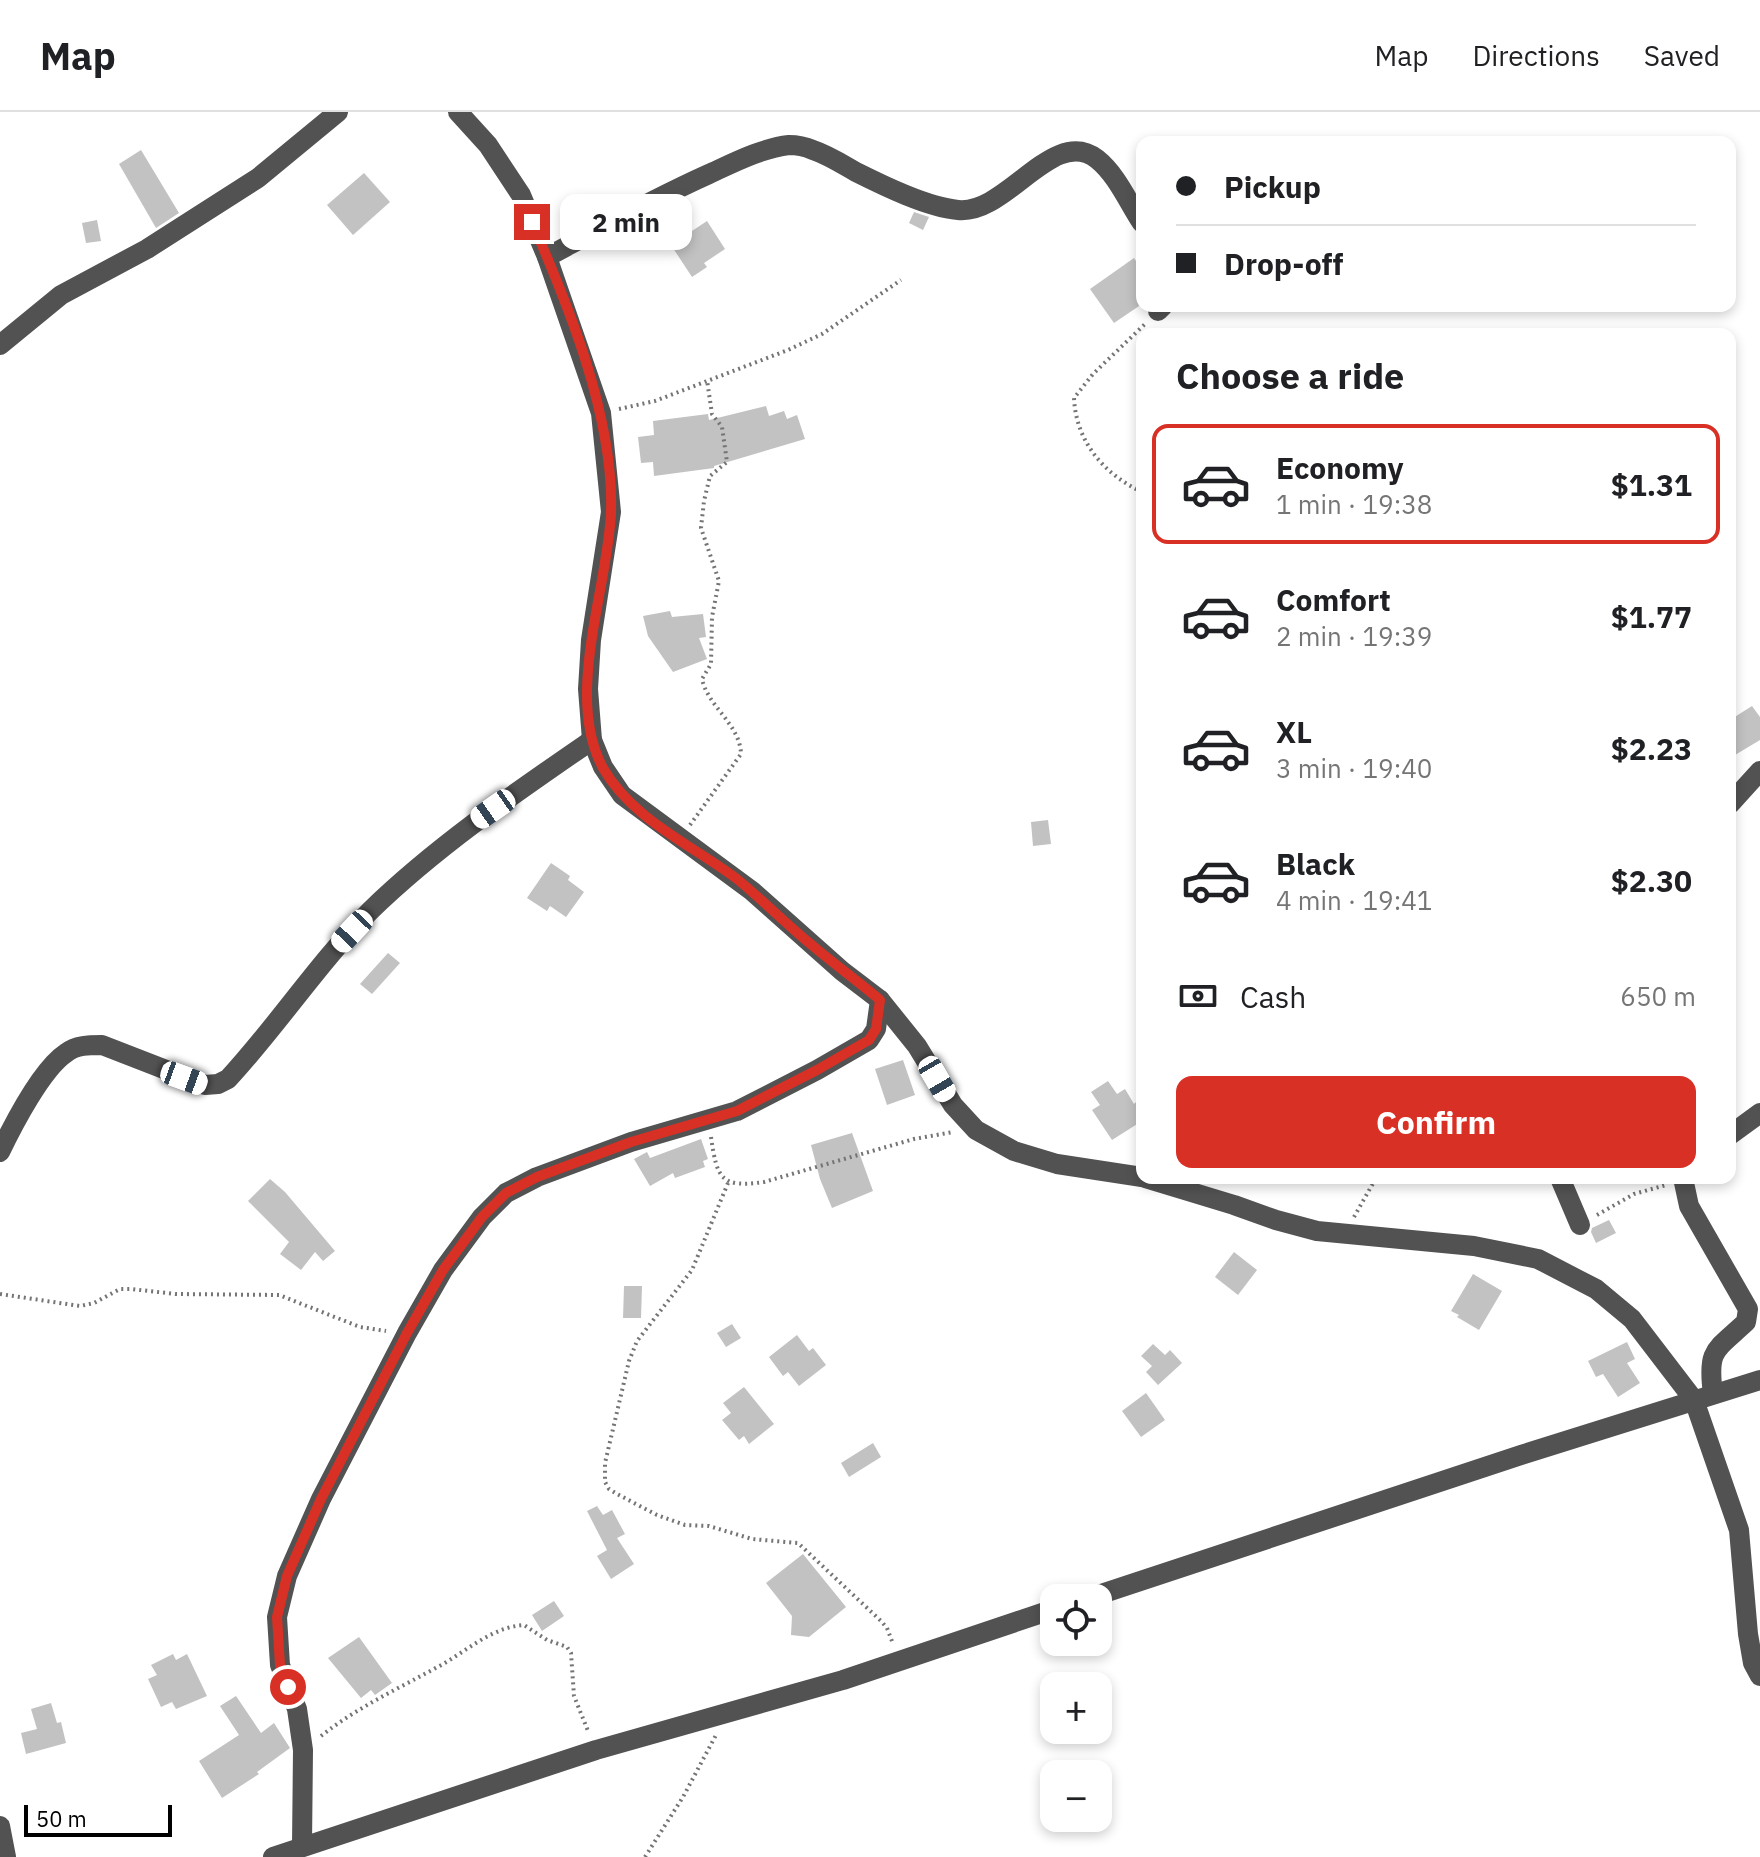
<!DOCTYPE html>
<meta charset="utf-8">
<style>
:root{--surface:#fff;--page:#f6f6f6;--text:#202124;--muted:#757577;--line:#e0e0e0;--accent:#d93025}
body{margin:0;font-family:"IBM Plex Sans",sans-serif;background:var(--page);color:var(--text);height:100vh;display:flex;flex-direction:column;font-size:30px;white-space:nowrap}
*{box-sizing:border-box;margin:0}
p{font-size:26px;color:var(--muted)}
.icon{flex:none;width:44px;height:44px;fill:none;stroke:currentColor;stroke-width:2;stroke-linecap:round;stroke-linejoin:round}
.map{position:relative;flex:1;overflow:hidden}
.side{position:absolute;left:1136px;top:216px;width:600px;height:856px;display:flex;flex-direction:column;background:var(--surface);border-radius:16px;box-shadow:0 4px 12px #0003}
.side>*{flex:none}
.guide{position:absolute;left:1136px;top:24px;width:600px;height:176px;border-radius:16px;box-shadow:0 4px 12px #0003;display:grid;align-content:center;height:176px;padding:0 40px;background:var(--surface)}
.controls{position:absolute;left:1040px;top:1472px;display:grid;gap:16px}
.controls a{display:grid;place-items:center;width:72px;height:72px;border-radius:16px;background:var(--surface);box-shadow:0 4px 12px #0003;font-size:40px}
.scale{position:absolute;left:24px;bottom:20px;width:148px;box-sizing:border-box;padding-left:8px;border:4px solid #000;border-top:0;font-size:22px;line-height:28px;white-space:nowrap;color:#000;-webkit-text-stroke:6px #fff;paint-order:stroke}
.end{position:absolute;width:36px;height:36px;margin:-18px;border:10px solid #d93025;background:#fff;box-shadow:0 0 0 4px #fff}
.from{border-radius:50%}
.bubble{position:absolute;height:56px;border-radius:16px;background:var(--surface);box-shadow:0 4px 12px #0003;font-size:26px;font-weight:700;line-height:56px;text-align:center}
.car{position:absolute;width:24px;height:48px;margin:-24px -12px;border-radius:10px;box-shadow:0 0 6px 2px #0007;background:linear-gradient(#fff 24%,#345 0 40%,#fff 0 76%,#345 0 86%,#fff 0)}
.guide b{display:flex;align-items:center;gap:28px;height:76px;font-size:30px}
.guide b+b{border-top:2px solid var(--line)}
.guide i{width:20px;height:20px;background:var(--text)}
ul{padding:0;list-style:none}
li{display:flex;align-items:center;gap:24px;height:120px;margin:0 16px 12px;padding:0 24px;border:4px solid transparent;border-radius:16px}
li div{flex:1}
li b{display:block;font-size:30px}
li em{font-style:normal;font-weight:700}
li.on{border-color:var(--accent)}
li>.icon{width:72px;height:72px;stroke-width:1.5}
h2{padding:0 40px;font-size:36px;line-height:96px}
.pay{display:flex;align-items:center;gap:20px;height:88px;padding:0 40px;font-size:30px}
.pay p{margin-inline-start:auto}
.button{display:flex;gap:16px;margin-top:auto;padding:16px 40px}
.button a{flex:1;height:92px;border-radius:16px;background:var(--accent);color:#fff;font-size:32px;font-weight:700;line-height:92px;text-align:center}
header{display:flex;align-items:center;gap:48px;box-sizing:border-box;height:112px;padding:0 40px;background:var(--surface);border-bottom:2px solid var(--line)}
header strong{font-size:38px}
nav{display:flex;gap:44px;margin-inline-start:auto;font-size:28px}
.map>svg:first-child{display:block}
.building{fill:#c2c2c2}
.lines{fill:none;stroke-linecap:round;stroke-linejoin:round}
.path{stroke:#747474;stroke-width:4;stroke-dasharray:2 4;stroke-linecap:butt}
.minor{stroke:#525252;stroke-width:20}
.route{stroke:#d93025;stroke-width:10}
</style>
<header>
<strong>Map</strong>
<nav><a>Map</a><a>Directions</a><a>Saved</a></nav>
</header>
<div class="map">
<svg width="1760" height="1745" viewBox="0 0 1760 1745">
<rect width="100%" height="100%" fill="#fff"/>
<g class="building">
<path d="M141,38L179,101L156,116L119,52Z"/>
<path d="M364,61L390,90L353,123L327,93Z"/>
<path d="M914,100L929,105L923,118L909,111Z"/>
<path d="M97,108L101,129L86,131L82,111Z"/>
<path d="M707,109L725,137L704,151L707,155L692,165L671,133Z"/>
<path d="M1134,146L1142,158V192L1114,211L1090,177Z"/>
<path d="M766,294L769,304L784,299L787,307L797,303L805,327L714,354V356L654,364L653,350L641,351L638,325L654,323L653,309L708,302L709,308Z"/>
<path d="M670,499L672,505L703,502L706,525L699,526L707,547L673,560L648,524L643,504Z"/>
<path d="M1752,594L1760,605V628L1730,646V608Z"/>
<path d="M1048,708L1051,732L1033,734L1031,710Z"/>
<path d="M551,751L570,764L568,768L584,780L566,805L550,794L547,799L527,786Z"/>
<path d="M388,841L400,851L372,882L360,872Z"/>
<path d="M903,948L915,983L887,993L875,957Z"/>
<path d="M1108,969L1117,982L1125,977L1134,992L1142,984V1009L1112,1028L1092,998L1100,993L1091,980Z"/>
<path d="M852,1021L873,1079L832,1096L820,1067L811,1033Z"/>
<path d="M701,1027L708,1047L703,1049L705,1055L675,1066L673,1061L650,1074L634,1047L647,1040L650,1046Z"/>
<path d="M270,1067L285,1080L335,1139L323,1149L315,1140L301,1158L280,1142L289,1130L248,1089Z"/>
<path d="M1609,1108L1616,1121L1596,1131L1591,1120L1592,1116Z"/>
<path d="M1234,1140L1257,1158L1238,1183L1215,1165Z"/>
<path d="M1473,1162L1502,1179L1479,1218L1457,1205L1459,1203L1451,1199Z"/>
<path d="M624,1174H642L641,1206H623Z"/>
<path d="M732,1212L741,1226L726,1235L717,1221Z"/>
<path d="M797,1223L809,1239L813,1236L826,1253L799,1274L788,1260L783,1264L769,1245Z"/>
<path d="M1627,1230L1635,1247L1627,1251L1640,1271L1618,1285L1603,1262L1596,1265L1588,1249Z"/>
<path d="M1153,1232L1165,1243L1170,1238L1182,1251L1158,1273L1146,1260L1152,1254L1141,1244Z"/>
<path d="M744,1275L774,1312L749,1332L744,1324L739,1328L722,1308L731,1301L723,1291Z"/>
<path d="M1146,1281L1165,1308L1141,1325L1122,1299Z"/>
<path d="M873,1331L881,1345L849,1365L841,1351Z"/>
<path d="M597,1394L603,1403L612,1398L625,1422L617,1426L634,1452L611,1467L597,1444L607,1438L587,1399Z"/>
<path d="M803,1442L846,1495L809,1525L791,1523L792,1504L766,1471Z"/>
<path d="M554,1489L564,1504L542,1519L532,1503Z"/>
<path d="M359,1525L392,1571L375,1583L371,1578L361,1586L328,1546Z"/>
<path d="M173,1542L176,1548L187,1542L207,1584L176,1597L172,1590L161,1595L148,1567L157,1563L151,1553Z"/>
<path d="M236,1584L261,1621L274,1611L290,1636L257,1660L259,1662L222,1686L199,1649L239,1623L220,1594Z"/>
<path d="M51,1591L57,1611L61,1610L66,1631L26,1642L21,1621L37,1617L31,1597Z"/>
</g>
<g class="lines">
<g class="path">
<path d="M619,297L655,289L788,238L822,222L901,168"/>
<path d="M1142,380C1104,362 1076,330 1074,286L1093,262L1145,212"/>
<path d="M690,713L741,642C740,612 708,595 702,567L711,552L712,505L719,469L701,416L704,389L710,364L727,350L722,315L712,302L707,268"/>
<path d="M711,1025C717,1067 721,1076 764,1070L914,1027L953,1020"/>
<path d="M728,1071L692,1158L637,1229L629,1249L605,1351V1370L609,1377L617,1382L657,1403L685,1413L709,1414L752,1427L798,1431L881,1509L887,1516L893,1532"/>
<path d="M1597,1103L1634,1082L1666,1073"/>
<path d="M1354,1105L1376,1066"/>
<path d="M0,1182L80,1194L94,1191L120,1177H131L176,1182L279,1183L360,1215L386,1219"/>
<path d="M321,1624C359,1594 400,1576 443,1552C469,1537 493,1515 524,1513L547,1528L567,1535L571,1541L574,1584L588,1619"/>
<path d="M645,1745L683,1685L716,1623"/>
</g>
<g class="minor">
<path d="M458,0L488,33L521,83L547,145L601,301L611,400L591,528L588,577L592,628L603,655L622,683L752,779L842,859L880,888L917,934L953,993L976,1018L1014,1039L1057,1052L1142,1065"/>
<path d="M547,145C601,116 653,87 709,62C733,51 762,36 789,33C796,33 806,35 813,38C828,43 842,52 856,60C884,74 927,95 958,98C1007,103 1053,13 1097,47C1117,63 1128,90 1142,111"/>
<path d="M1158,199L1163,194"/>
<path d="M0,233L61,183L147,137L258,66L338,0"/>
<path d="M1730,692L1760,659"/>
<path d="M1730,1023L1760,1001"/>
<path d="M0,1040C13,1013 42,957 66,941C76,933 89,933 102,933L205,973L218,972L228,967C278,913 318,851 370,799C437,734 515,681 592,628"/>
<path d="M1145,1066L1234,1093L1276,1108L1317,1119L1474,1134L1538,1147L1596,1177L1632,1207L1694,1288L1739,1418L1748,1522L1753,1551L1760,1564"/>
<path d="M1560,1066L1580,1113"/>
<path d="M1683,1066L1689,1094L1748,1197L1746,1210C1715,1239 1707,1237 1713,1282"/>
<path d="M1089,1486L1521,1343L1760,1268"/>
<path d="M0,1714L6,1745"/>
<path d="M302,1734L303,1638L297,1597L280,1553L277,1505L287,1464L321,1387L407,1221L443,1158L482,1105L506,1081L537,1065L631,1030L737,999L817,958L869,928L876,917L880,888"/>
<path d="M273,1745L596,1638L843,1568L1054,1497"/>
</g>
</g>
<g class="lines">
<path class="route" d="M288,1575L280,1553L277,1505L287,1464L321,1387L407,1221L443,1158L482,1105L506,1081L537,1065L631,1030L737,999L817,958L869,928L876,917L880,888C854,866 826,846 800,823C779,805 759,785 737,767C692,733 632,707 603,656C564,585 608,476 611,400C614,306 569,195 532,110"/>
</g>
</svg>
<div class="controls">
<a><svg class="icon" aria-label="locate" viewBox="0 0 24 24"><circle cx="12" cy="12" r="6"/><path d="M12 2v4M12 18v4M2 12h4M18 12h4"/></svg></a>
<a>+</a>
<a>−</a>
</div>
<div class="scale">50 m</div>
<i class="end from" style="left:288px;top:1575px"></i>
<i class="end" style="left:532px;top:110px"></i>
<div class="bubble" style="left:560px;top:82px;width:132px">2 min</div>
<i class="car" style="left:493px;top:697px;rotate:235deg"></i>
<i class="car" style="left:352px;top:819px;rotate:223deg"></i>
<i class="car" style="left:184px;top:966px;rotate:110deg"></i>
<i class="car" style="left:937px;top:967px;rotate:150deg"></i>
<div class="guide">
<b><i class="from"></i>Pickup</b>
<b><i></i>Drop-off</b>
</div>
<section class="side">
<h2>Choose a ride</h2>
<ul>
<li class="on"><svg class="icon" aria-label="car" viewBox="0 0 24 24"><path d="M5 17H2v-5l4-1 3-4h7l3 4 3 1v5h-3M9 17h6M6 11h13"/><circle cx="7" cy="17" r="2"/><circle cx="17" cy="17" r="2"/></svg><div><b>Economy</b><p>1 min · 19:38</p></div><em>$1.31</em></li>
<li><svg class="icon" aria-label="car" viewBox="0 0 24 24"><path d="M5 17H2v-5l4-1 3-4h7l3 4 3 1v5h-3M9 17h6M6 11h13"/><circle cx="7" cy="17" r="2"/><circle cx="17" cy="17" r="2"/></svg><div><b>Comfort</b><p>2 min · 19:39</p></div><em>$1.77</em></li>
<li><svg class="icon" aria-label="car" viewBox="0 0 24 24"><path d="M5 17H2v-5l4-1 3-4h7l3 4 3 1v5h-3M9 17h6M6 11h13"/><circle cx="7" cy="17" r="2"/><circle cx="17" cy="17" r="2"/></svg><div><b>XL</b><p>3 min · 19:40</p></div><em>$2.23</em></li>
<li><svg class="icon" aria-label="car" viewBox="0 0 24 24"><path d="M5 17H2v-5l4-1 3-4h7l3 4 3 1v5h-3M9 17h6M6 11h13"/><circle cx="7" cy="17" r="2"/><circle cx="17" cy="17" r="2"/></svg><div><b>Black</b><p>4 min · 19:41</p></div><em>$2.30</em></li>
</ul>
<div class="pay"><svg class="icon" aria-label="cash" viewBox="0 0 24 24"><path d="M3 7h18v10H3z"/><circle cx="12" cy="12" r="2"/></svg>Cash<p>650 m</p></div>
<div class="button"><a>Confirm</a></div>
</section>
</div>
